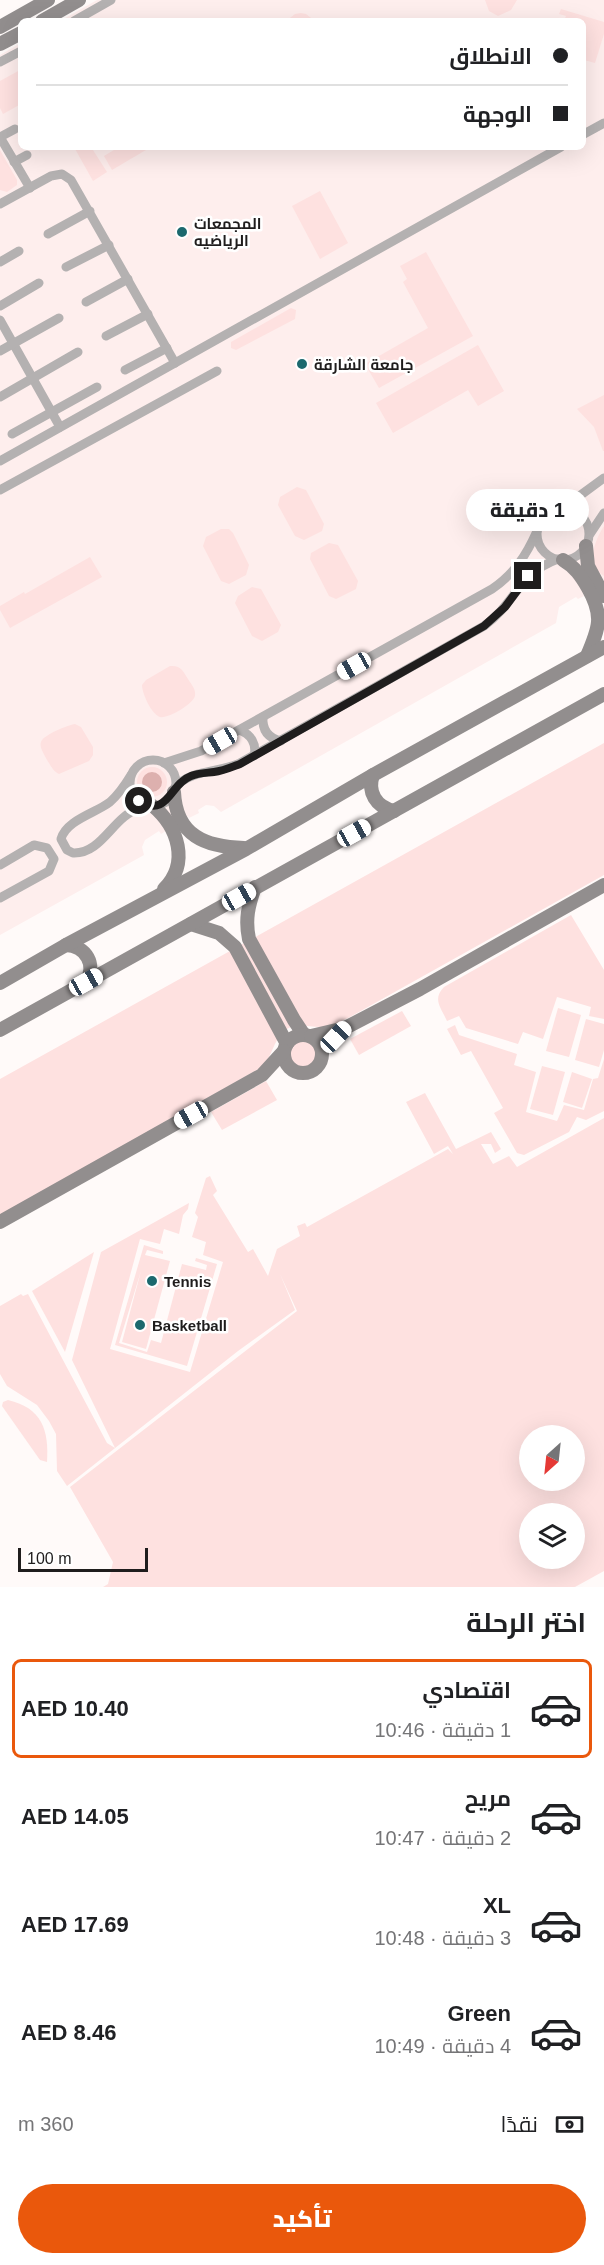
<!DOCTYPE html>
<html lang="ar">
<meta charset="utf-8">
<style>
:root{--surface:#fff;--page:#f2f2f2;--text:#202124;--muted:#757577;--line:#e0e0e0;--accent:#ea580c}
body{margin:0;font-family:Helvetica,Cairo,sans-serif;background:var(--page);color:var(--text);direction:rtl;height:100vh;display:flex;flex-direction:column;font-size:22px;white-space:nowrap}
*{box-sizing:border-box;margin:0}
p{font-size:20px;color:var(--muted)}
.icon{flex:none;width:33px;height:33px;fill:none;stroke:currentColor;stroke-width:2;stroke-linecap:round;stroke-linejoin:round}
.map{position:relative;height:1587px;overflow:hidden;direction:ltr}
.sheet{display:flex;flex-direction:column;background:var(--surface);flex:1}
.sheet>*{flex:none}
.hud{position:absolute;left:18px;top:18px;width:568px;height:132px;border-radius:9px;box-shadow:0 6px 24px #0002;direction:rtl;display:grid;align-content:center;height:132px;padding:0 18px;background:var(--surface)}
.needle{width:39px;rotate:207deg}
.controls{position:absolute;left:519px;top:1425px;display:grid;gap:12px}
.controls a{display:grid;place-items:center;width:66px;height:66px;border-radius:50%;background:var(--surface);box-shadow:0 6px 24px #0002;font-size:30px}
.scale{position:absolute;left:18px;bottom:15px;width:130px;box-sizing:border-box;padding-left:6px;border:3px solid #1f1d1d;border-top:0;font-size:16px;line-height:21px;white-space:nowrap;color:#1f1d1d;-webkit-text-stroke:4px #fff;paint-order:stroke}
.end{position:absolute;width:27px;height:27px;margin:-14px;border:8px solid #1f1d1d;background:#fff;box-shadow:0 0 0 3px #fff}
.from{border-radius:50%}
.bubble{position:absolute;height:42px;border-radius:21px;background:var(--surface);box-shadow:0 6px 24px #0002;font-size:20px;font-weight:800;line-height:42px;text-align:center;direction:rtl}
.car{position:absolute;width:18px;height:36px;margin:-18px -9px;border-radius:8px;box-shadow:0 0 4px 2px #0007;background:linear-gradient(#fff 24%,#345 0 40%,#fff 0 76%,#345 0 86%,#fff 0)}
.hud b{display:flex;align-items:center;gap:21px;height:57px;font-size:22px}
.hud b+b{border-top:2px solid var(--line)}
.hud i{width:15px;height:15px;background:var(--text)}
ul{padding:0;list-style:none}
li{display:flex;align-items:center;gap:18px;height:99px;margin:0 12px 9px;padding:0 6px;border:3px solid transparent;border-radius:9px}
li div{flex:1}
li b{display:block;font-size:22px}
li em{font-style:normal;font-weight:800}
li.active{border-color:var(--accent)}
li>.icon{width:54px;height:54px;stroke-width:1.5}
h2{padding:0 18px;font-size:27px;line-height:72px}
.pay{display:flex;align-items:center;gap:15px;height:66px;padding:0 18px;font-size:22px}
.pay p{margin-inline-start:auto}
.primary-button{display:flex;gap:12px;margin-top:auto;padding:12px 18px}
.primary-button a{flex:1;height:69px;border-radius:36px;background:var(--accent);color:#fff;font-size:24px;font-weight:800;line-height:69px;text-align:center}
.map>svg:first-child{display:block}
.built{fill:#feeeed}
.green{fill:#fee1e0;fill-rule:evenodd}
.water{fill:#ddb0ae}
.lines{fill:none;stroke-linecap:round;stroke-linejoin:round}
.street{stroke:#b4b1b1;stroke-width:9}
.secondary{stroke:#928e8e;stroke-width:14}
.route{stroke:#1f1d1d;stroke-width:8}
.poi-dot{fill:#1c696e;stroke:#fff;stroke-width:2}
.labels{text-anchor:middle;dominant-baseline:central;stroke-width:5;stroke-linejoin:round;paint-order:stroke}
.poi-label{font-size:15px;font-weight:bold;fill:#1f1d1d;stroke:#fff;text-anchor:start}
</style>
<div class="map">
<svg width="604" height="1587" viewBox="0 0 604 1587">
<rect width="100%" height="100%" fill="#fffaf9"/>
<path class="built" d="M97,0H604V581L583,594L584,596L578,599L576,597L559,607L556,623L221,812L214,806L206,805L198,810L199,813L189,818L188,816L168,827L169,829L161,834L159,831L145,840L142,847L144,855L0,935V55L21,43V147H584V21H60Z"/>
<g class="green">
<path d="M485,0H517L511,10L498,16L489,11Z"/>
<path d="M561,9L604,22V34L595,63L584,60V21H564L566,16L559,14Z"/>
<path d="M301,13L306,14L315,21H286L295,14Z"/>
<path d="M20,70L21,104L3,114L0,108V81Z"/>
<path d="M74,147H91L107,172L93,181Z"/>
<path d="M119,147H151L112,170L104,156Z"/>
<path d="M0,150L17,180V185L7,192L0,190Z"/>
<path d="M320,191L348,243L320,259L292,206Z"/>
<path d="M426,252L473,336L379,388L365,364L428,328L403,282L407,279L400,266Z"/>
<path d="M291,308L296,310L295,319L236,350L231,348V342Z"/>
<path d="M478,345L504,391L478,406L468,390L393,433L376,403Z"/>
<path d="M604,395V451H603L594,427L577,409Z"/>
<path d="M297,487L306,490L324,524L322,531L304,540L295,536L278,505L280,497Z"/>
<path d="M604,526V576C585,565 594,542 604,526Z"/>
<path d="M221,529H229L233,533L249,565L246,575L229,584L221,581L203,546L206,537Z"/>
<path d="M329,543L338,545L358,581L356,589L336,599L329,596L310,559L311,553Z"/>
<path d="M90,557L102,577L10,628L0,610V606L24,592L25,594Z"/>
<path d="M252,587L261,589L281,625L278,632L262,641L252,636L235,603L238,596Z"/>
<path d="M170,666C181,665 183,671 188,679C191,684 196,689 195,696C193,704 168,719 160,717C151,714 142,693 142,685L146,680Z"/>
<path d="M75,724L81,727L93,747V755L89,761L59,774C53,771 51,766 47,760C44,754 39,747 41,742C43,735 68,725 75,724Z"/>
<path d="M604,743V875L350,1017C342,1021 333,1026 323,1027C308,1028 295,1020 282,1033C274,1042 271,1056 264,1066L0,1216V1079Z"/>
<circle cx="152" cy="782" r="15"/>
<path d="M571,915L604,970V1019L589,1016L591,1007L557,997L543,1039L523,1032L518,1044L466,1028L459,1016L447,1021C441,1008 432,999 444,987Z"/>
<path d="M558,1008L581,1015L569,1057L546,1051Z"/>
<path d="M402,1011L411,1026L359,1055L350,1039Z"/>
<path d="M586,1019L604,1024V1050L599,1067L575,1060Z"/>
<path d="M455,1025L459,1035L517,1054L514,1065L536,1072L526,1112L557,1121L564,1105L584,1110L593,1079L598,1078L604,1059V1111L586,1120L577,1117L569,1132L524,1155L517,1153L494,1113L503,1108L471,1051L461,1055L447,1029Z"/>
<circle cx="302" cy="1053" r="15"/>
<path d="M542,1066L565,1072L553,1115L530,1109Z"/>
<path d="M572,1072L592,1079L582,1108L563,1102Z"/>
<path d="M266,1081L277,1100L222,1130L211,1112Z"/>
<path d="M425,1093L456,1149L491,1132L501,1149L495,1153L491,1144H481L493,1164L509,1156L517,1167L604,1118V1571L575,1587H103L108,1584L113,1562L70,1487L297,1311L280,1274L295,1310L238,1351L67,1486L57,1471L56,1434L49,1421L37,1405L7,1386L0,1374V1306L21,1294L23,1296L28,1294L107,1443L115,1448L72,1360L101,1252L189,1203L188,1209L183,1215L179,1234L164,1229L160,1244L140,1239L110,1349L190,1372L223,1262L203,1255L206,1242L192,1237L198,1217L195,1213L206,1178L210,1176L217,1191L213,1195L248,1252L253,1249L268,1276L277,1249L300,1236L297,1226L305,1223L307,1227L448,1149L453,1154L448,1146L434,1154L406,1102ZM530,1436H574V1480H530ZM530,1514H574V1558H530Z"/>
<path d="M144,1245L163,1251V1254L147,1250L145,1255L170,1261L146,1349L122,1342L141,1271L119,1343L147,1352L151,1340L161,1343L182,1264L206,1270L207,1265L195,1261L196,1258L217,1264L187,1366L115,1345Z"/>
<path d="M94,1252L65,1352L32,1291Z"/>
<path d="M8,1400C42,1408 49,1430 47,1462L40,1460L2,1406L3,1402Z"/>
</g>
<circle class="water" cx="152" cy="782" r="10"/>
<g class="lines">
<g class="street">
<path d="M74,21L111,0"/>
<path d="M0,62L21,51"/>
<path d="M584,134L604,123"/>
<path d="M0,137L30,188"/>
<path d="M0,137L15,129"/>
<path d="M14,162L27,155"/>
<path d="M0,204L51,176L62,174L71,180L175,363"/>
<path d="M48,234L90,211"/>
<path d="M0,262L19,251"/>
<path d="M66,267L109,245"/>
<path d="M86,302L128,279"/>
<path d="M0,306L39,283"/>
<path d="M0,320L60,427"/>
<path d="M106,336L148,314"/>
<path d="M0,351L59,318"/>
<path d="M125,370L167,348"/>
<path d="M0,397L78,352"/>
<path d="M12,434L97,387"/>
<path d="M0,461L561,147"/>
<path d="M0,490L217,371"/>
<path d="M561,507L578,497L604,478"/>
<circle cx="563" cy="534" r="26"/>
<path d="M590,534L604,513"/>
<path d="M263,717C262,730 268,738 281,741"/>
<path d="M239,730C251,734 257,744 254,756"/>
<circle cx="153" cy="783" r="23"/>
<path d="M164,763L201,751L492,589C514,574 526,556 537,531"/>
<path d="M131,775C125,785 119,794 110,802C96,813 66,820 61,839L67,850L73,853C96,854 108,830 124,817C130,812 137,808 144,804"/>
<path d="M175,787C193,769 218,773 240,763L484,626C517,602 517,574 558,559"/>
<path d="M0,865L34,845L47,848L54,859L49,871L0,898"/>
</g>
<g class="secondary">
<path d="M42,21L79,0"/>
<path d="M0,27L48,0"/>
<path d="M0,44L21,33"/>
<path d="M586,546L588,566L604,596"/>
<path d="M563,560C575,567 581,576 588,588C604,616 599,628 587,656"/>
<path d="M373,775C367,792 376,807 394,811"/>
<path d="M174,792C176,836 206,847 244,848"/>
<path d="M153,806C178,827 190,863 164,889"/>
<path d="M255,887C248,906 245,920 249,939L294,1020L304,1035"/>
<path d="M191,924L219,933L235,947L287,1044"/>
<path d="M66,945C86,946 97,965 86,982"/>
<path d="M0,983L66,945L246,849L373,775L604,647"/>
<path d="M0,1030L604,694"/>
<circle cx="303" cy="1054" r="19"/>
<path d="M311,1036L345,1028L420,989L604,885"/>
<path d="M0,1222L262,1075L284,1051"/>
</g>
</g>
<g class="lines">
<path class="route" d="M139,801C169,818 169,784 191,776C198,773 206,773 214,772C223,771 232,767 240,764L484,626L505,607L528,576"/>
</g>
<g class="poi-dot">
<circle cx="182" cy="232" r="6"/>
<circle cx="302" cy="364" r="6"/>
<circle cx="152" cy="1281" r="6"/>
<circle cx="140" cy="1325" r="6"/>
</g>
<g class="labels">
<g class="poi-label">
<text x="194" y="223">المجمعات<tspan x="194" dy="17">الرياضيه</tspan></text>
<text x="314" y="364">جامعة الشارقة</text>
<text x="164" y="1281">Tennis</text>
<text x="152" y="1325">Basketball</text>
</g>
</g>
</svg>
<div class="controls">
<a><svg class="needle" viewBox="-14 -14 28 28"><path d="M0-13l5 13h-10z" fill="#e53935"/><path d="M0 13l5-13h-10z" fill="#757577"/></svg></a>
<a><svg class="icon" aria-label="layers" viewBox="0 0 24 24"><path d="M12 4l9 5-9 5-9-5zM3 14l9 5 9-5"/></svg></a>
</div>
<div class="scale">100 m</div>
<i class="end from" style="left:139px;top:801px"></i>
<i class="end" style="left:528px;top:576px"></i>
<div class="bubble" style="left:466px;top:489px;width:123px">1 دقيقة</div>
<i class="car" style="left:354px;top:666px;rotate:241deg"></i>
<i class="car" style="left:220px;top:741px;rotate:240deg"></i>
<i class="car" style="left:354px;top:833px;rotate:61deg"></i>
<i class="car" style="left:239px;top:897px;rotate:61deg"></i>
<i class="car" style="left:86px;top:982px;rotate:61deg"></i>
<i class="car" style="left:336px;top:1037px;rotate:44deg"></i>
<i class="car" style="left:191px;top:1115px;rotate:241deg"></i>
<div class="hud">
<b><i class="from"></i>الانطلاق</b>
<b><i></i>الوجهة</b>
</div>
</div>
<section class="sheet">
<h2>اختر الرحلة</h2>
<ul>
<li class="active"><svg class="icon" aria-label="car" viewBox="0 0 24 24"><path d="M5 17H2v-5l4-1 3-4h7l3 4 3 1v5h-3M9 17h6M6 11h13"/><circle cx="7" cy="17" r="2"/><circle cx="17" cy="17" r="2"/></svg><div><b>اقتصادي</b><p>1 دقيقة · 10:46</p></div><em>AED 10.40</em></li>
<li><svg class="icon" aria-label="car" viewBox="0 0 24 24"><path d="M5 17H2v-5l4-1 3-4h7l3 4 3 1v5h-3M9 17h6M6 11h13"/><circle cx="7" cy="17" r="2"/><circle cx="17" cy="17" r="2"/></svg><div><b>مريح</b><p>2 دقيقة · 10:47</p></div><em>AED 14.05</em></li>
<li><svg class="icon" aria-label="car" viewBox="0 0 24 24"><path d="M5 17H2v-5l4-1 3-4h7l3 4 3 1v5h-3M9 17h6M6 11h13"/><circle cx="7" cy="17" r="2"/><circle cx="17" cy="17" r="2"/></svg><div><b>XL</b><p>3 دقيقة · 10:48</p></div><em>AED 17.69</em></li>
<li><svg class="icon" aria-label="car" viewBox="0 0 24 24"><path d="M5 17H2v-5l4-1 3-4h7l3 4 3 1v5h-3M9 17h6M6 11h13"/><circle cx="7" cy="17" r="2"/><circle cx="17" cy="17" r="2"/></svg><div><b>Green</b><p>4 دقيقة · 10:49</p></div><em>AED 8.46</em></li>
</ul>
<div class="pay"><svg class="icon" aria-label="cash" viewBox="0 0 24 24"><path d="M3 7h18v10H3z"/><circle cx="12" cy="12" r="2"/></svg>نقدًا<p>360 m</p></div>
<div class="primary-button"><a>تأكيد</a></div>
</section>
